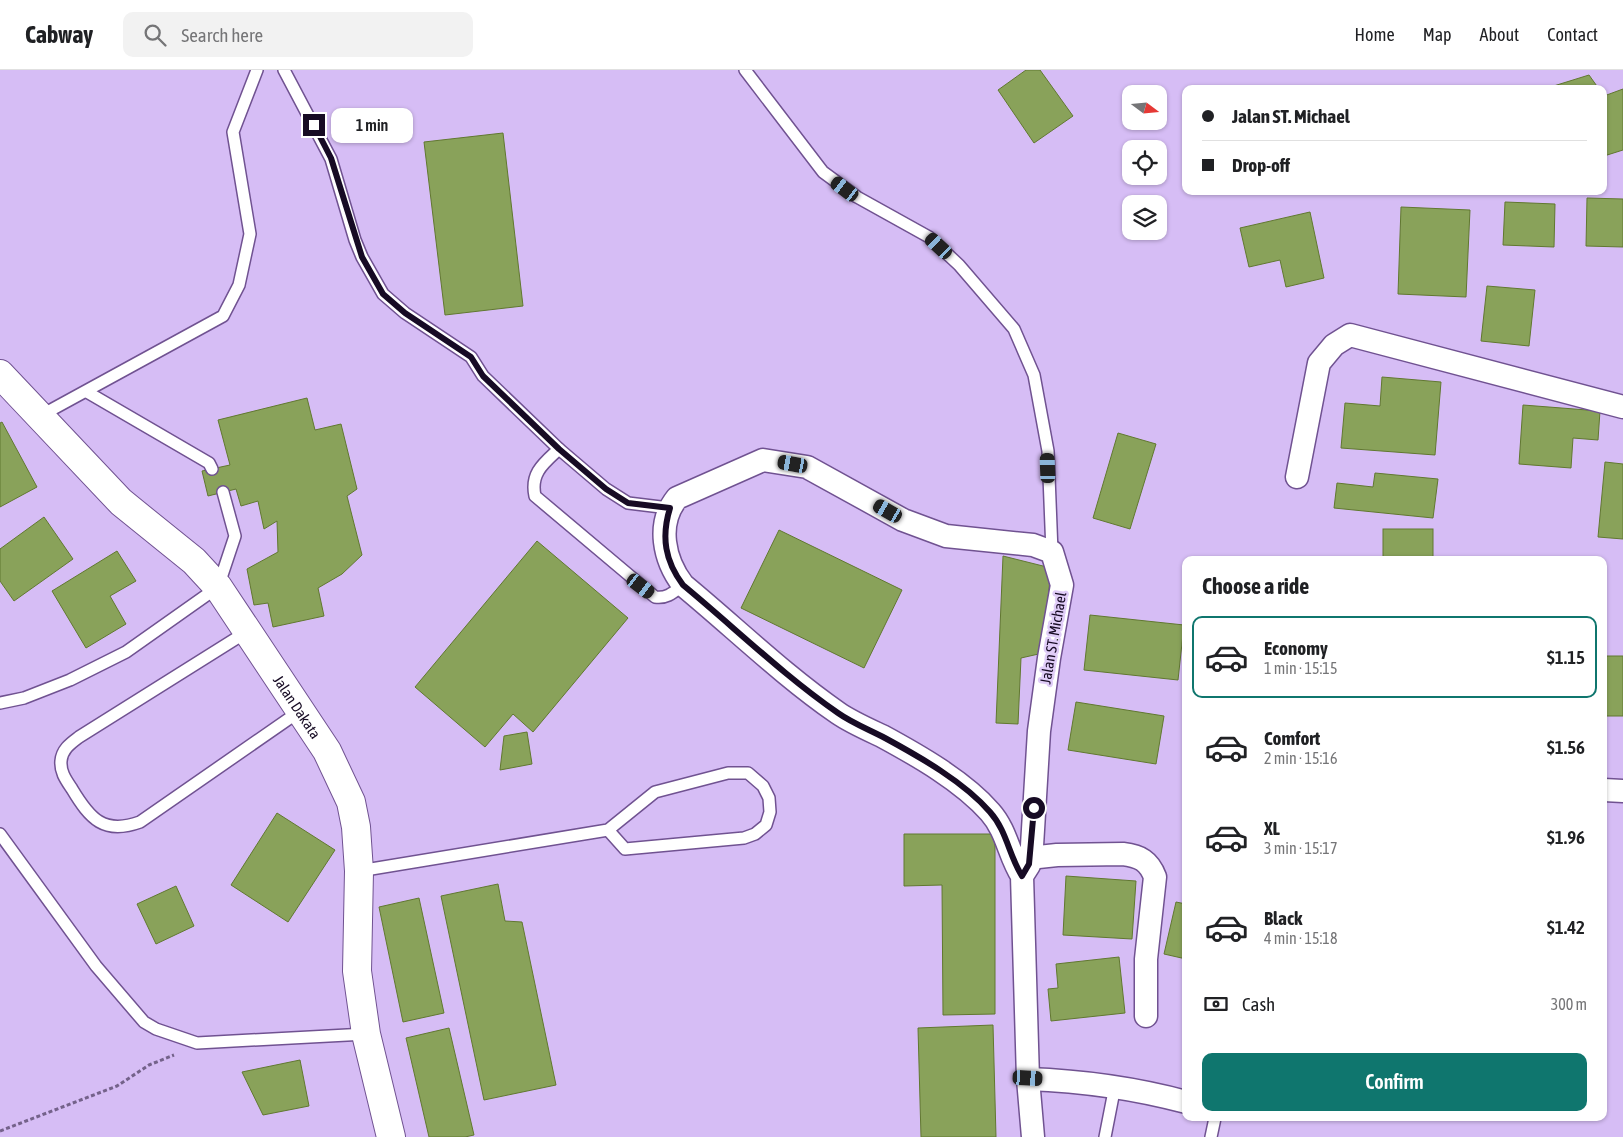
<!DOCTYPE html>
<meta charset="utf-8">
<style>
:root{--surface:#fff;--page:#f2f2f2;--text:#202124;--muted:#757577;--line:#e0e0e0;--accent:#0f766e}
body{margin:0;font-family:"Asap Condensed",sans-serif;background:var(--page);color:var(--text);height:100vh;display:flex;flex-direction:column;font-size:19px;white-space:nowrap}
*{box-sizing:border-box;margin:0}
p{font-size:16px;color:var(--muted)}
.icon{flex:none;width:28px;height:28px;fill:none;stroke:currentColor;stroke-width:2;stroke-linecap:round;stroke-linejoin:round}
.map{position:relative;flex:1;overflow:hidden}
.drawer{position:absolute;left:1182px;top:486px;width:425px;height:565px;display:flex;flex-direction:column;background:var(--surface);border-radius:10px;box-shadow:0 1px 4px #0004}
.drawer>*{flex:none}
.guide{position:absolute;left:1182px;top:15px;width:425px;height:110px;border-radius:10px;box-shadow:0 1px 4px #0004;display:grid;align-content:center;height:110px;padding:0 20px;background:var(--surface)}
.needle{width:32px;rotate:106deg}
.buttons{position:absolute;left:1122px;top:15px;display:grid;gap:10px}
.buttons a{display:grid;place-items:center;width:45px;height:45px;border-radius:10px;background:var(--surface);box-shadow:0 1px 4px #0004;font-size:25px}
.end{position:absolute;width:22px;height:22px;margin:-11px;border:6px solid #170b24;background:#fff;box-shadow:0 0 0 2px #fff}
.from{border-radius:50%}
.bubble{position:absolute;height:35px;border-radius:10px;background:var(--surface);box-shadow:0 1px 4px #0004;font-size:16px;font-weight:600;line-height:35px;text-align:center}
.car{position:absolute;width:15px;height:30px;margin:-15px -8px;border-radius:6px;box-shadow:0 0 4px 1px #0007;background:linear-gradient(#222 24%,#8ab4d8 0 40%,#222 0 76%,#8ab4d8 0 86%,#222 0)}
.guide b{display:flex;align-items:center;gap:18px;height:48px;font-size:19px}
.guide b+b{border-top:1px solid var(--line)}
.guide i{width:12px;height:12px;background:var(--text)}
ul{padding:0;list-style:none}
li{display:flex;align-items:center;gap:15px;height:82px;margin:0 10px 8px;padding:0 10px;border:2px solid transparent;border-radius:10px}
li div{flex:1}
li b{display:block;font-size:19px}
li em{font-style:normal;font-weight:600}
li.selected{border-color:var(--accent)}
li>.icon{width:45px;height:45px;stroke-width:1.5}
h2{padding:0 20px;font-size:22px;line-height:60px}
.pay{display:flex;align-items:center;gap:12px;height:55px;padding:0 20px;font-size:19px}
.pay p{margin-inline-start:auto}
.button{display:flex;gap:10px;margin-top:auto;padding:10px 20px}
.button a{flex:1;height:58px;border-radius:10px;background:var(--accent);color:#fff;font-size:20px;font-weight:600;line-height:58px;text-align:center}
header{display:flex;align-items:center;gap:30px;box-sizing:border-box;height:70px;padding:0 25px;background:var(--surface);border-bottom:1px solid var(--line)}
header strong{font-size:24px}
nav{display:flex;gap:28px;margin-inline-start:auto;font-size:18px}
.search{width:350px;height:45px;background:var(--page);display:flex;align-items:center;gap:12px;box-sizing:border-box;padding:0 18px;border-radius:10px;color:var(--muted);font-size:19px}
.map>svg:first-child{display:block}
.building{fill:#89a25a;stroke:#617830}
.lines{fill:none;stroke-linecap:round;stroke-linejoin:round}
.service-casing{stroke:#705291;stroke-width:14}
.minor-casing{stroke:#705291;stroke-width:25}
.tertiary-casing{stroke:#705291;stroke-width:30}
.path{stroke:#74628a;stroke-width:3;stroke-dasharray:4 2.5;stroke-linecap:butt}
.service{stroke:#fff;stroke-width:11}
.minor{stroke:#fff;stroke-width:22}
.tertiary{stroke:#fff;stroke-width:28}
.route{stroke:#170b24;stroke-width:6}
.labels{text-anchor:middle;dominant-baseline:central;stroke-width:5;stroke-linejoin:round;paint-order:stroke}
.street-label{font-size:15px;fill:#170b24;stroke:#e0cdf8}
</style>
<header>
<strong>Cabway</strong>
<div class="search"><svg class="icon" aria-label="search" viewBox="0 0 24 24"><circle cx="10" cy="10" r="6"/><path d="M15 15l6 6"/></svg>Search here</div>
<nav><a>Home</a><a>Map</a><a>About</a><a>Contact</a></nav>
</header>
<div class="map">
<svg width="1623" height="1067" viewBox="0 0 1623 1067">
<rect width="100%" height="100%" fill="#d6bdf5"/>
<g class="building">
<path d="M1026,0H1040L1073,46L1034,73L998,20Z"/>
<path d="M1589,5L1599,19H1544Z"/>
<path d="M1623,19V80L1604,86V26Z"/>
<path d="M503,63L523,236L445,245L424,72Z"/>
<path d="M1587,128L1623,129V177L1586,176Z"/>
<path d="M1505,132L1555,134L1554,177L1503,175Z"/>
<path d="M1401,137L1470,140L1466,227L1398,224Z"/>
<path d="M1310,142L1324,208L1286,217L1280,190L1249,197L1240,158Z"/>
<path d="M1487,216L1535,220L1529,276L1481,271Z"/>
<path d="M1382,307L1441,312L1435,385L1341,378L1345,333L1380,336Z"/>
<path d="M307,328L315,360L341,354L357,419L347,426L362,485L342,504L318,518L324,546L273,557L268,533L254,535L247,499L278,482L277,451L264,459L258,431L241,436L236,419L208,426L202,401L230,395L218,350Z"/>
<path d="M1523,335L1600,341L1598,370L1573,368L1571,398L1519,394Z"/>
<path d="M2,352L37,417L0,437V353Z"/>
<path d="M1118,363L1156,374L1130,459L1093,448Z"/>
<path d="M1605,392L1623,394V469L1598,467Z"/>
<path d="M1375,403L1438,409L1433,448L1334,438L1337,413L1373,417Z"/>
<path d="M44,447L73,489L14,531L0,511V479Z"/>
<rect x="1383" y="459" width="50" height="31"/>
<path d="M779,460L902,520L864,598L741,538Z"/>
<path d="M537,471L628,548L533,662L513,644L485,677L415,617Z"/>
<path d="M117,481L136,511L110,526L126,554L86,578L52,521Z"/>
<path d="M1003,486L1051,498L1043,583L1021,588L1018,654L996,653Z"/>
<path d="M1090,545L1184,555L1178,610L1084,600Z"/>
<path d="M1605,586H1623V646H1606Z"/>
<path d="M1076,632L1164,646L1156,694L1068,680Z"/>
<path d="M527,662L532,694L500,700L504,666Z"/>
<path d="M277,743L335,780L288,852L231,815Z"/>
<path d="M904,764H995V944L943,945L942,815L904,816Z"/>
<path d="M1066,806L1136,811L1132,869L1063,865Z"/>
<path d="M498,814L505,851L522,852L556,1015L484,1030L441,826Z"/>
<path d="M176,816L194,856L156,874L137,834Z"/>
<path d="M419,828L444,943L403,952L379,837Z"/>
<path d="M1176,832L1186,834V889L1164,884Z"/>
<path d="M1119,887L1125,943L1051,951L1048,919L1058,918L1056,894Z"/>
<path d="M993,955L996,1067H921L918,958Z"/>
<path d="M449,958L474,1065L465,1067H429L406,968Z"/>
<path d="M300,990L309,1036L263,1045L242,1002Z"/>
</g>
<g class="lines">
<defs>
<g id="service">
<path d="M284,0L331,89L355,170L362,187L383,224L405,243L471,287L483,306L559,379L606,419L628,433L669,438"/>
<path d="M745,0L823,102L857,127L929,167L959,195L1014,259L1034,305L1048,381L1052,482"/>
<path d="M87,322L209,393L212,399"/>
<path d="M40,346L223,246L239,215L250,164L233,62L257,0"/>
<path d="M559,379C544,393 530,403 535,426L655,527C667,529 674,522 683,515"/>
<path d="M248,561L79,667C71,673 62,679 61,691C60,702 66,710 72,719C90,749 104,765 140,752L300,641"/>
<path d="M0,633L24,628L70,610L126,582L218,517L235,466L223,422"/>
<path d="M0,764L96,896L144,952L156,959L197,973L366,964"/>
<path d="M359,801L608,760L655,722L728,703H748L763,716L769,728L770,742L766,755L755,764L744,768L625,779L608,760"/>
<path d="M1105,1067L1115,1016"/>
<path d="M1211,1067L1215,1048"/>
</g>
<g id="minor">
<path d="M1297,407L1319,293L1334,275L1350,265L1623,337"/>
<path d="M1604,720L1623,721"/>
<path d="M1029,788L1057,785L1123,784C1140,786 1149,791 1155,807L1146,889V946"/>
<path d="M1022,806C1009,786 1007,761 990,742C963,711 917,685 882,666C867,659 851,652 838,643C783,605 734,557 683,515C664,490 656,454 677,428L763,390L807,397L903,450L946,466L1033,475L1052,482L1062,515L1049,588L1039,661L1032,776L1029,795L1022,806L1028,1009L1033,1067"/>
<path d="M1028,1009C1082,1011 1134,1018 1186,1032"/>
</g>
<g id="tertiary">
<path id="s1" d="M0,304L121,432L194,491L218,517L327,681L351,732L356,757L359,801L357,901L366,964L391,1067"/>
</g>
</defs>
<use href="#service" class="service-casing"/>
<use href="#minor" class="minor-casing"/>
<use href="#tertiary" class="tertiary-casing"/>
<path class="path" d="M0,1061L117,1016L149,995L174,985"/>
<use href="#service" class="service"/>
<use href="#minor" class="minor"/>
<use href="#tertiary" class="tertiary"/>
</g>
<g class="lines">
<path class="route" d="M314,55L331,88L362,187L383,224L405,243L471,287L483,306L559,379L606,419L628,433L670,438C661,467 665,491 683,515C734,557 783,605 838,643C852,653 870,660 885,668C920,687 964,712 990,742C1007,761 1009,786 1022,806L1029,794L1034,738"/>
</g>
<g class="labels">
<g class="street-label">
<text transform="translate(1053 568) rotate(-80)">Jalan ST. Michael</text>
<text stroke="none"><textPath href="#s1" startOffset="449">Jalan Dakata</textPath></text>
</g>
</g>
</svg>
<div class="buttons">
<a><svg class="needle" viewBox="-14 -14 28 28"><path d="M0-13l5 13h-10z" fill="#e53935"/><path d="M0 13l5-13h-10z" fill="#757577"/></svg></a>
<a><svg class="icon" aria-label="locate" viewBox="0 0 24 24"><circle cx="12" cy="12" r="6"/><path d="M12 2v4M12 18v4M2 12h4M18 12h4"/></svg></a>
<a><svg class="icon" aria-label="layers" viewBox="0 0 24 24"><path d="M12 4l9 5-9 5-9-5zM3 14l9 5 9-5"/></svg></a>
</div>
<i class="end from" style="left:1034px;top:738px"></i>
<i class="end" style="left:314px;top:55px"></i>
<div class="bubble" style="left:331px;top:38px;width:82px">1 min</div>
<i class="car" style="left:845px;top:119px;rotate:307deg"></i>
<i class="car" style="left:939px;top:176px;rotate:313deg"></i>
<i class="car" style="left:793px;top:394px;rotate:280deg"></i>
<i class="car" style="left:1048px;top:398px;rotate:358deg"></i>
<i class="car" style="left:888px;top:441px;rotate:300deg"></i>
<i class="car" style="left:641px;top:516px;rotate:127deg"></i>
<i class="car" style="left:1028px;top:1008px;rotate:93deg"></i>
<div class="guide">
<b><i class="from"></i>Jalan ST. Michael</b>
<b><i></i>Drop-off</b>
</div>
<section class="drawer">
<h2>Choose a ride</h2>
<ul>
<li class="selected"><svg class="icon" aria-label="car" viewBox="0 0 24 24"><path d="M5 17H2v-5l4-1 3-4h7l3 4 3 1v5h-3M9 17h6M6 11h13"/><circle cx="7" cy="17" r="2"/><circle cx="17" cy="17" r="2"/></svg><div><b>Economy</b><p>1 min · 15:15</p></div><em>$1.15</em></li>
<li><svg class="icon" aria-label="car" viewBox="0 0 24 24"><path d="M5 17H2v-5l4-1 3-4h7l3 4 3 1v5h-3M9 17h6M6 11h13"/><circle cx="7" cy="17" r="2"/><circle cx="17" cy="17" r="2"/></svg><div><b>Comfort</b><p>2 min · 15:16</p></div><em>$1.56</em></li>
<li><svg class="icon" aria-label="car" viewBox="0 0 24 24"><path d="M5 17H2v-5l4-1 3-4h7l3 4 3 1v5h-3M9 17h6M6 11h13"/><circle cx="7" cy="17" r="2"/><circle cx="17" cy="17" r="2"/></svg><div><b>XL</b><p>3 min · 15:17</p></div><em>$1.96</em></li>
<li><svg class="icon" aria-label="car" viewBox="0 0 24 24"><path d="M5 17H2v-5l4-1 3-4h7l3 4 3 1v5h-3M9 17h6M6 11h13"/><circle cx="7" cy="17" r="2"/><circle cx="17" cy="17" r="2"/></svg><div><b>Black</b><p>4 min · 15:18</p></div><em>$1.42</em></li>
</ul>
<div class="pay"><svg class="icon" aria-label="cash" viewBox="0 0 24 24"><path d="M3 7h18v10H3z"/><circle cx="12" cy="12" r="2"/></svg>Cash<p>300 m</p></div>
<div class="button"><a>Confirm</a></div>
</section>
</div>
